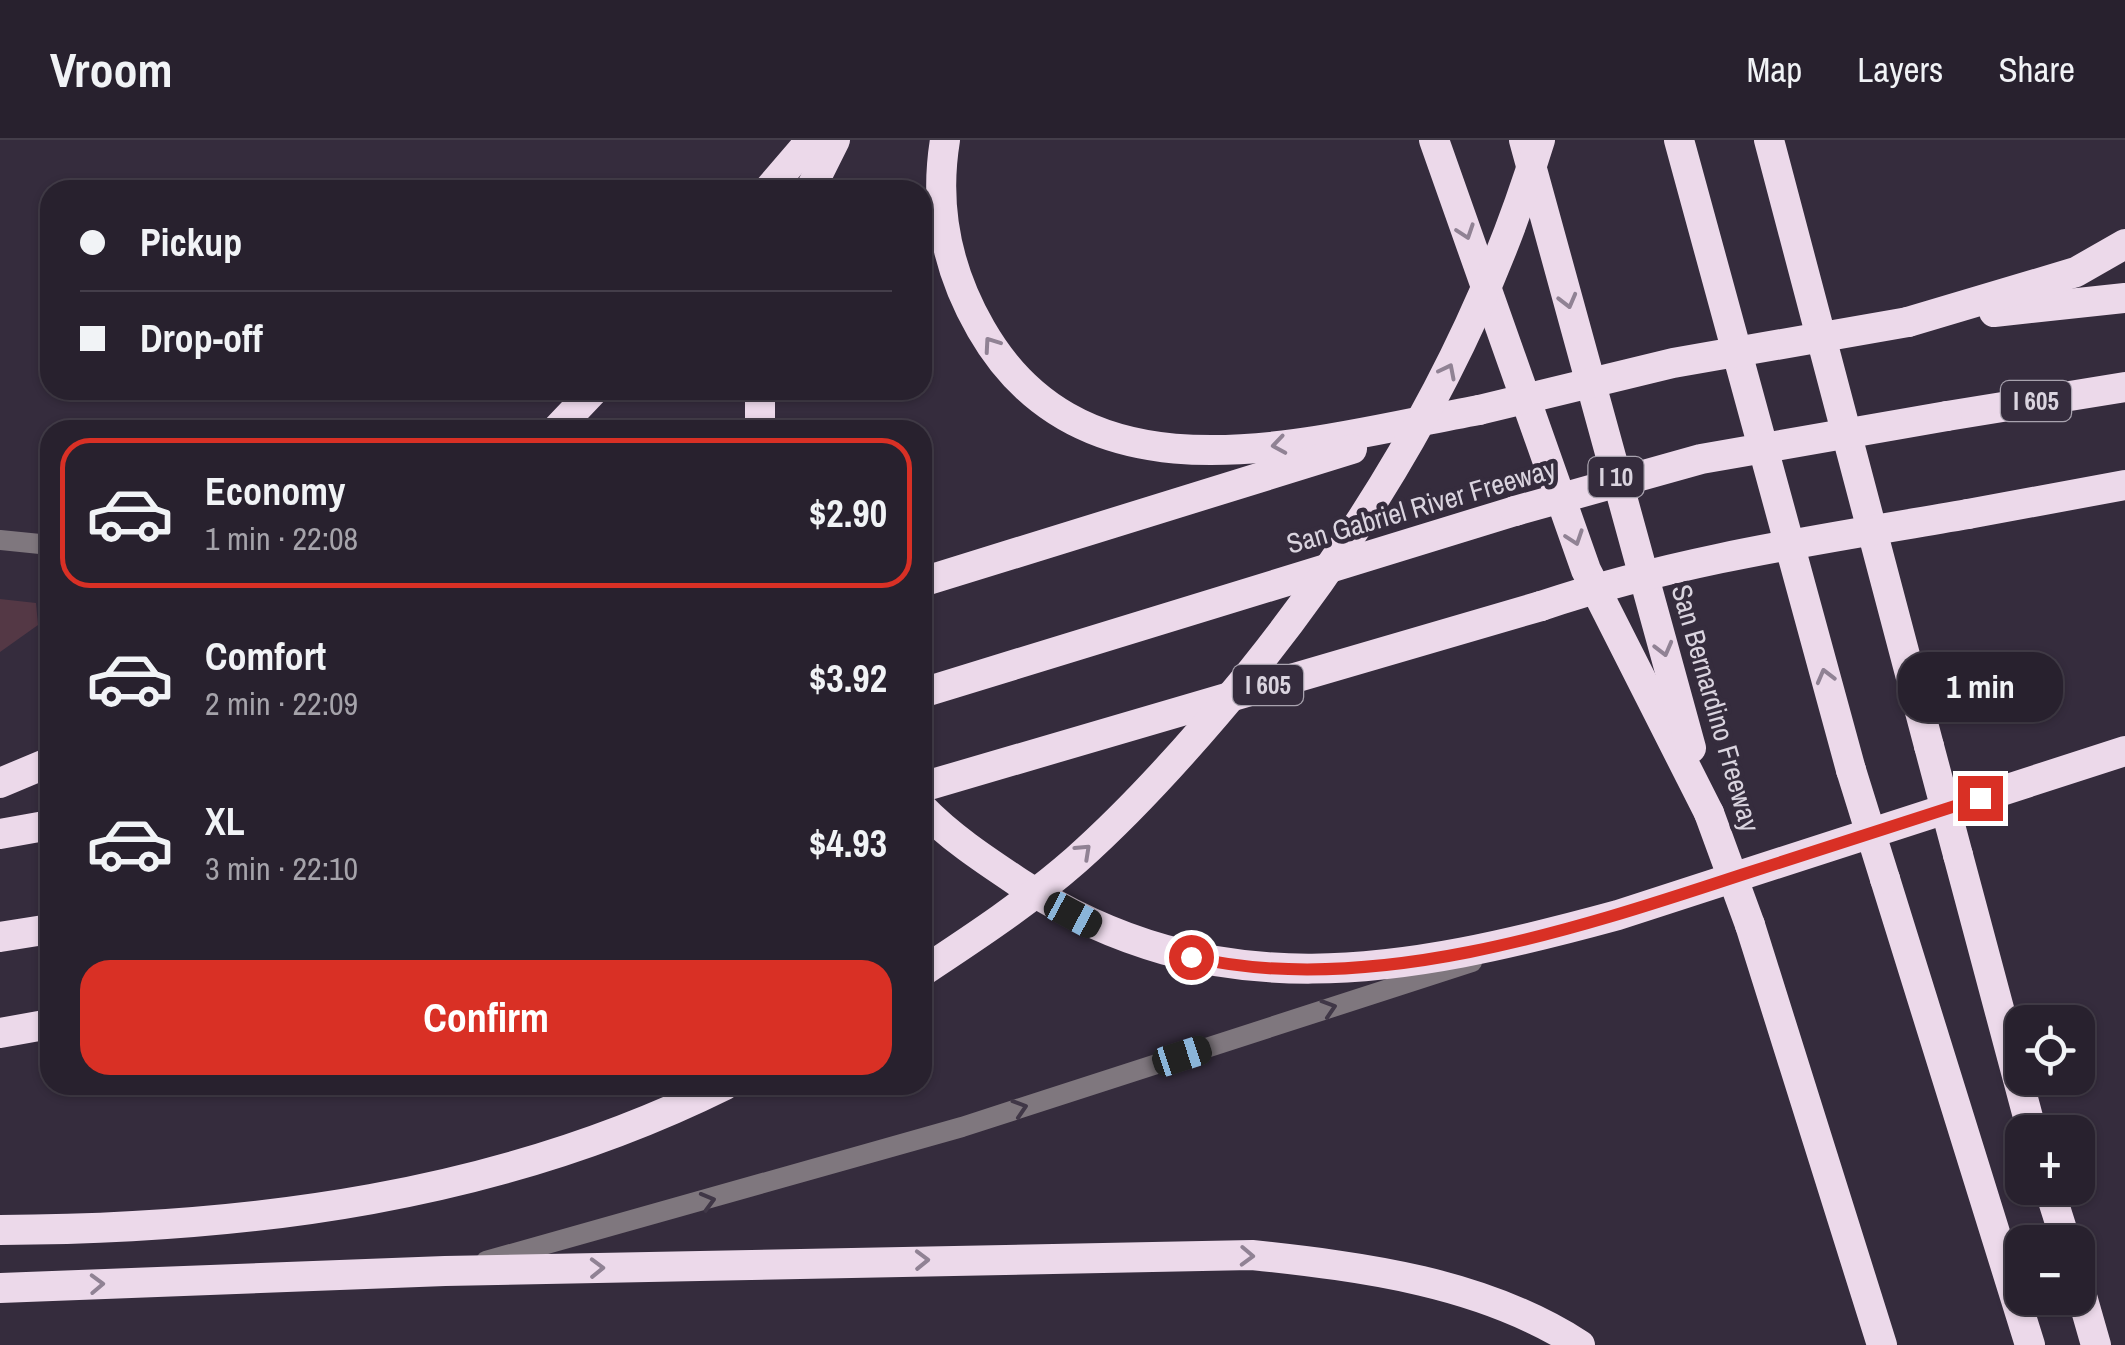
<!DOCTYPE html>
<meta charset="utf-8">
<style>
:root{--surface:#28212e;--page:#302936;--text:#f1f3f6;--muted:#a5a3aa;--line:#443e4a;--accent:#d93025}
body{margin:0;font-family:"Archivo Narrow",sans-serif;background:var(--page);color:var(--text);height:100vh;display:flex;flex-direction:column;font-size:38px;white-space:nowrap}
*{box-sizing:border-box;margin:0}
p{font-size:32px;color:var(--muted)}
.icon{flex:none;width:55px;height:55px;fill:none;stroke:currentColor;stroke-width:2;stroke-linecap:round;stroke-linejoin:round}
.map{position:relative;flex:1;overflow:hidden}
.side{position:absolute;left:40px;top:280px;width:892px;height:675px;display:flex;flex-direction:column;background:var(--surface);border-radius:30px;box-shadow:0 2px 8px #0004,0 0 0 2px var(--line)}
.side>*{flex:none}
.hud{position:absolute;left:40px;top:40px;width:892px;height:220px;border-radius:30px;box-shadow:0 2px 8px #0004,0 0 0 2px var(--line);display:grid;align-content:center;height:220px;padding:0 40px;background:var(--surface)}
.buttons{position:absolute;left:2005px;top:865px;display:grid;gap:20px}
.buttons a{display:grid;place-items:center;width:90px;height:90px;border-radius:20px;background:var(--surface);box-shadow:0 2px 8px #0004,0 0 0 2px var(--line);font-size:50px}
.end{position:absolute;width:45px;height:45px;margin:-22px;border:12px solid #d93025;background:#fff;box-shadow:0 0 0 5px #fff}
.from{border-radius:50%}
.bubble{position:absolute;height:70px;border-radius:30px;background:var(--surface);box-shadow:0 2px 8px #0004,0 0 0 2px var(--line);font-size:32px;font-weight:700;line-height:70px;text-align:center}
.car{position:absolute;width:30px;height:60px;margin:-30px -15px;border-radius:12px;box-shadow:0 0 8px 2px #0007;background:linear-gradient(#222 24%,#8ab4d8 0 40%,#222 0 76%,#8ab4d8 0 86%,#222 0)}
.hud b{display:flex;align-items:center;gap:35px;height:95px;font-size:38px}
.hud b+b{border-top:2px solid var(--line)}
.hud i{width:25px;height:25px;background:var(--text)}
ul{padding:18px 0 0;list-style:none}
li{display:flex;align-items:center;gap:30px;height:150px;margin:0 20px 15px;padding:0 20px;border:5px solid transparent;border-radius:30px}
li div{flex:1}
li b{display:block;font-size:38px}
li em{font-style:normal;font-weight:700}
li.selected{border-color:var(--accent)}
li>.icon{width:90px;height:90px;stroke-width:1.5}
.primary-button{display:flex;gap:20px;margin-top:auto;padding:20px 40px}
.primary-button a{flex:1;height:115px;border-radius:30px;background:var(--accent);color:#fff;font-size:40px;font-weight:700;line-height:115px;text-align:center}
header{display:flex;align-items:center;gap:60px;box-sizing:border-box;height:140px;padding:0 50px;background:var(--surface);border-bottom:2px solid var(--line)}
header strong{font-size:48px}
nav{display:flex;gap:55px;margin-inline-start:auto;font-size:35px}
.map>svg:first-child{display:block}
.green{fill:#543845}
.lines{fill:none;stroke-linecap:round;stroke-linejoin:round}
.lane{stroke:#7f777e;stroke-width:20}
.street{stroke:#7f777e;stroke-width:20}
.highway{stroke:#ecd9ea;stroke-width:30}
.highway-bridge{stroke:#ecd9ea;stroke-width:30}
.oneway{stroke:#908294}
.oneway2{stroke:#403747}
.route{stroke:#d93025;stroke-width:12}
.labels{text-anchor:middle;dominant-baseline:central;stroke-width:9;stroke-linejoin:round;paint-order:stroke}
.shield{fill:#352c3d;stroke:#a8a2ae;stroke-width:2.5}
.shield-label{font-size:25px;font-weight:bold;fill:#dad4df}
.street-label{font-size:28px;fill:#dad4df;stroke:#352c3d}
</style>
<header>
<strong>Vroom</strong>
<nav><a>Map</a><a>Layers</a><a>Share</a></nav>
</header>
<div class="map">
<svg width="2125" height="1205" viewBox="0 0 2125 1205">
<rect width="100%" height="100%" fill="#352c3d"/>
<path class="green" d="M0,459L36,463L38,485L0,512Z"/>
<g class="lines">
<path class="lane" d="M486,1121L962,987L1472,822"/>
<path class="street" d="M0,400L50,405"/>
<g class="highway">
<path d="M945,0C934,67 947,130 981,189C1087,374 1312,300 1479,270"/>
<path d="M1434,0L1586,430L1709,673"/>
<path d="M1524,0L1691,608"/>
<path d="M1679,0L1851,630"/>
<path d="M1769,0L1929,606"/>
<path d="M768,50L811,0"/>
<path d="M810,50L835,0"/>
<path d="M1994,172L2125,158"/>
<path d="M1908,182L2076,132L2125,104"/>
<path d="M760,250V290"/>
<path d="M1947,276L2125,247"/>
<path d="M556,290L594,250"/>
<path d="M1968,374L2125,345"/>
<path d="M922,442L1352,309"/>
<path d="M922,553L1515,371"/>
<path d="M0,643L50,622"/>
<path d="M922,647L1541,466"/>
<path d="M922,668C950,697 985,720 1018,742C1215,871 1405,833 1618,775L2125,611"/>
<path d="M0,694L50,685"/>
<path d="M1958,715L2032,992"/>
<path d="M1885,739L2030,1205"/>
<path d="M1750,785L1882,1205"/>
<path d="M0,797L50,789"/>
<path d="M0,893L50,884"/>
<path d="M2049,1048L2066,1102"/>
<path d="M0,1090C249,1089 499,1057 725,945"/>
<path d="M2078,1142L2096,1205"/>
<path d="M0,1148L445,1131L1252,1115C1364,1127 1483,1142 1580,1205"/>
</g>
<g class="highway-bridge">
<path d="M1479,270L1673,223L1908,182"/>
<path d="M1515,371L1701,319L1947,276"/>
<path d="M1541,466C1680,419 1824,399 1968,374"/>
<path d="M1929,606L1958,715"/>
<path d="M1851,630L1885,739"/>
<path d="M1709,673L1750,785"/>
<path d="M922,832C975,797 1028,762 1076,720C1140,663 1198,597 1252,531C1380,371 1481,196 1540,0"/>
</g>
</g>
<defs><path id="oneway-chevron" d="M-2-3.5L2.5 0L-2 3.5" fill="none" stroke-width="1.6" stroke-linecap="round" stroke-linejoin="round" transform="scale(2.5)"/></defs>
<g class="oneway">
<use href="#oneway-chevron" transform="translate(1466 92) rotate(71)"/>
<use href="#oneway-chevron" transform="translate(1568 161) rotate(75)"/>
<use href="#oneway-chevron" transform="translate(991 204) rotate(-125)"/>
<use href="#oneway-chevron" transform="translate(1448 231) rotate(-63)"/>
<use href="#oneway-chevron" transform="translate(1279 305) rotate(171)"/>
<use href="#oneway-chevron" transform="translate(1575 398) rotate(71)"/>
<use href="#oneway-chevron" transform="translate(1664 509) rotate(75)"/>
<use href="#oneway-chevron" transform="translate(1825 536) rotate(-105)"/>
<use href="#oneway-chevron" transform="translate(1084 711) rotate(-43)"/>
<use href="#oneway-chevron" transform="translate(1247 1116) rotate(2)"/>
<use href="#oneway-chevron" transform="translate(922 1120) rotate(-1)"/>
<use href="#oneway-chevron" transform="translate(597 1128) rotate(-1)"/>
<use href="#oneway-chevron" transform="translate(97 1144) rotate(-2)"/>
</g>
<g class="oneway2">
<use href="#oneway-chevron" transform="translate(1329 868) rotate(-18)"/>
<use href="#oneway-chevron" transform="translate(1020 968) rotate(-18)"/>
<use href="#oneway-chevron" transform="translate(708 1061) rotate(-16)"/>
</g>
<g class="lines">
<path class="route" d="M1191,817C1367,858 1574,790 1741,735C1821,709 1901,684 1980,658"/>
</g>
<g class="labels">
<g class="shield">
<rect x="2001" y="241" width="70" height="40" rx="8"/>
<rect x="1588.5" y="317" width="55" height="40" rx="8"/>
<rect x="1233" y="525" width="70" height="40" rx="8"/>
</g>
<g class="shield-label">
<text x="2036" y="261">I 605</text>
<text x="1616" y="337">I 10</text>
<text x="1268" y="545">I 605</text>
</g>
<g class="street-label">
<text transform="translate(1421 366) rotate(-16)">San Gabriel River Freeway</text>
<text transform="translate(1716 568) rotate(74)">San Bernardino Freeway</text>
</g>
</g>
</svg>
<div class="buttons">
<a><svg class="icon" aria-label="locate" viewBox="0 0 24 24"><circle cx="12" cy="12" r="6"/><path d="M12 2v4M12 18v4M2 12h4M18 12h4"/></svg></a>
<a>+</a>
<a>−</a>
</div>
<i class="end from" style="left:1191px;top:817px"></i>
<i class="end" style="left:1980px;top:658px"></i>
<div class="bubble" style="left:1898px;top:512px;width:165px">1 min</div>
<i class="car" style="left:1073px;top:775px;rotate:118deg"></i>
<i class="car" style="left:1182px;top:916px;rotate:72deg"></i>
<div class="hud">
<b><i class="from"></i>Pickup</b>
<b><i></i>Drop-off</b>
</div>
<section class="side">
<ul>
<li class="selected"><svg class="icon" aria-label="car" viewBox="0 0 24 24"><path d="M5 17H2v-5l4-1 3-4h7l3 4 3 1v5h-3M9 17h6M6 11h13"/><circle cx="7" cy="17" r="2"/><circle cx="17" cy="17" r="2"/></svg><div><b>Economy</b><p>1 min · 22:08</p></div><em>$2.90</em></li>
<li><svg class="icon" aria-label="car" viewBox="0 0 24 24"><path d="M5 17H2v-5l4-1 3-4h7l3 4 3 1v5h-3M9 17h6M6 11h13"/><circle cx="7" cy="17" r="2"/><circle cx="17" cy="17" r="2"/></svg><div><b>Comfort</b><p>2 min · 22:09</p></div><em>$3.92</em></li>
<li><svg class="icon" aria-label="car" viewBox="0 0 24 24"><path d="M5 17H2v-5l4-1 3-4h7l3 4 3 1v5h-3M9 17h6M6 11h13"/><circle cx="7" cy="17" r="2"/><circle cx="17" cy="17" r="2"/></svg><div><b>XL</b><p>3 min · 22:10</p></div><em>$4.93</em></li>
</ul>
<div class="primary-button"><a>Confirm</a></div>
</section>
</div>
